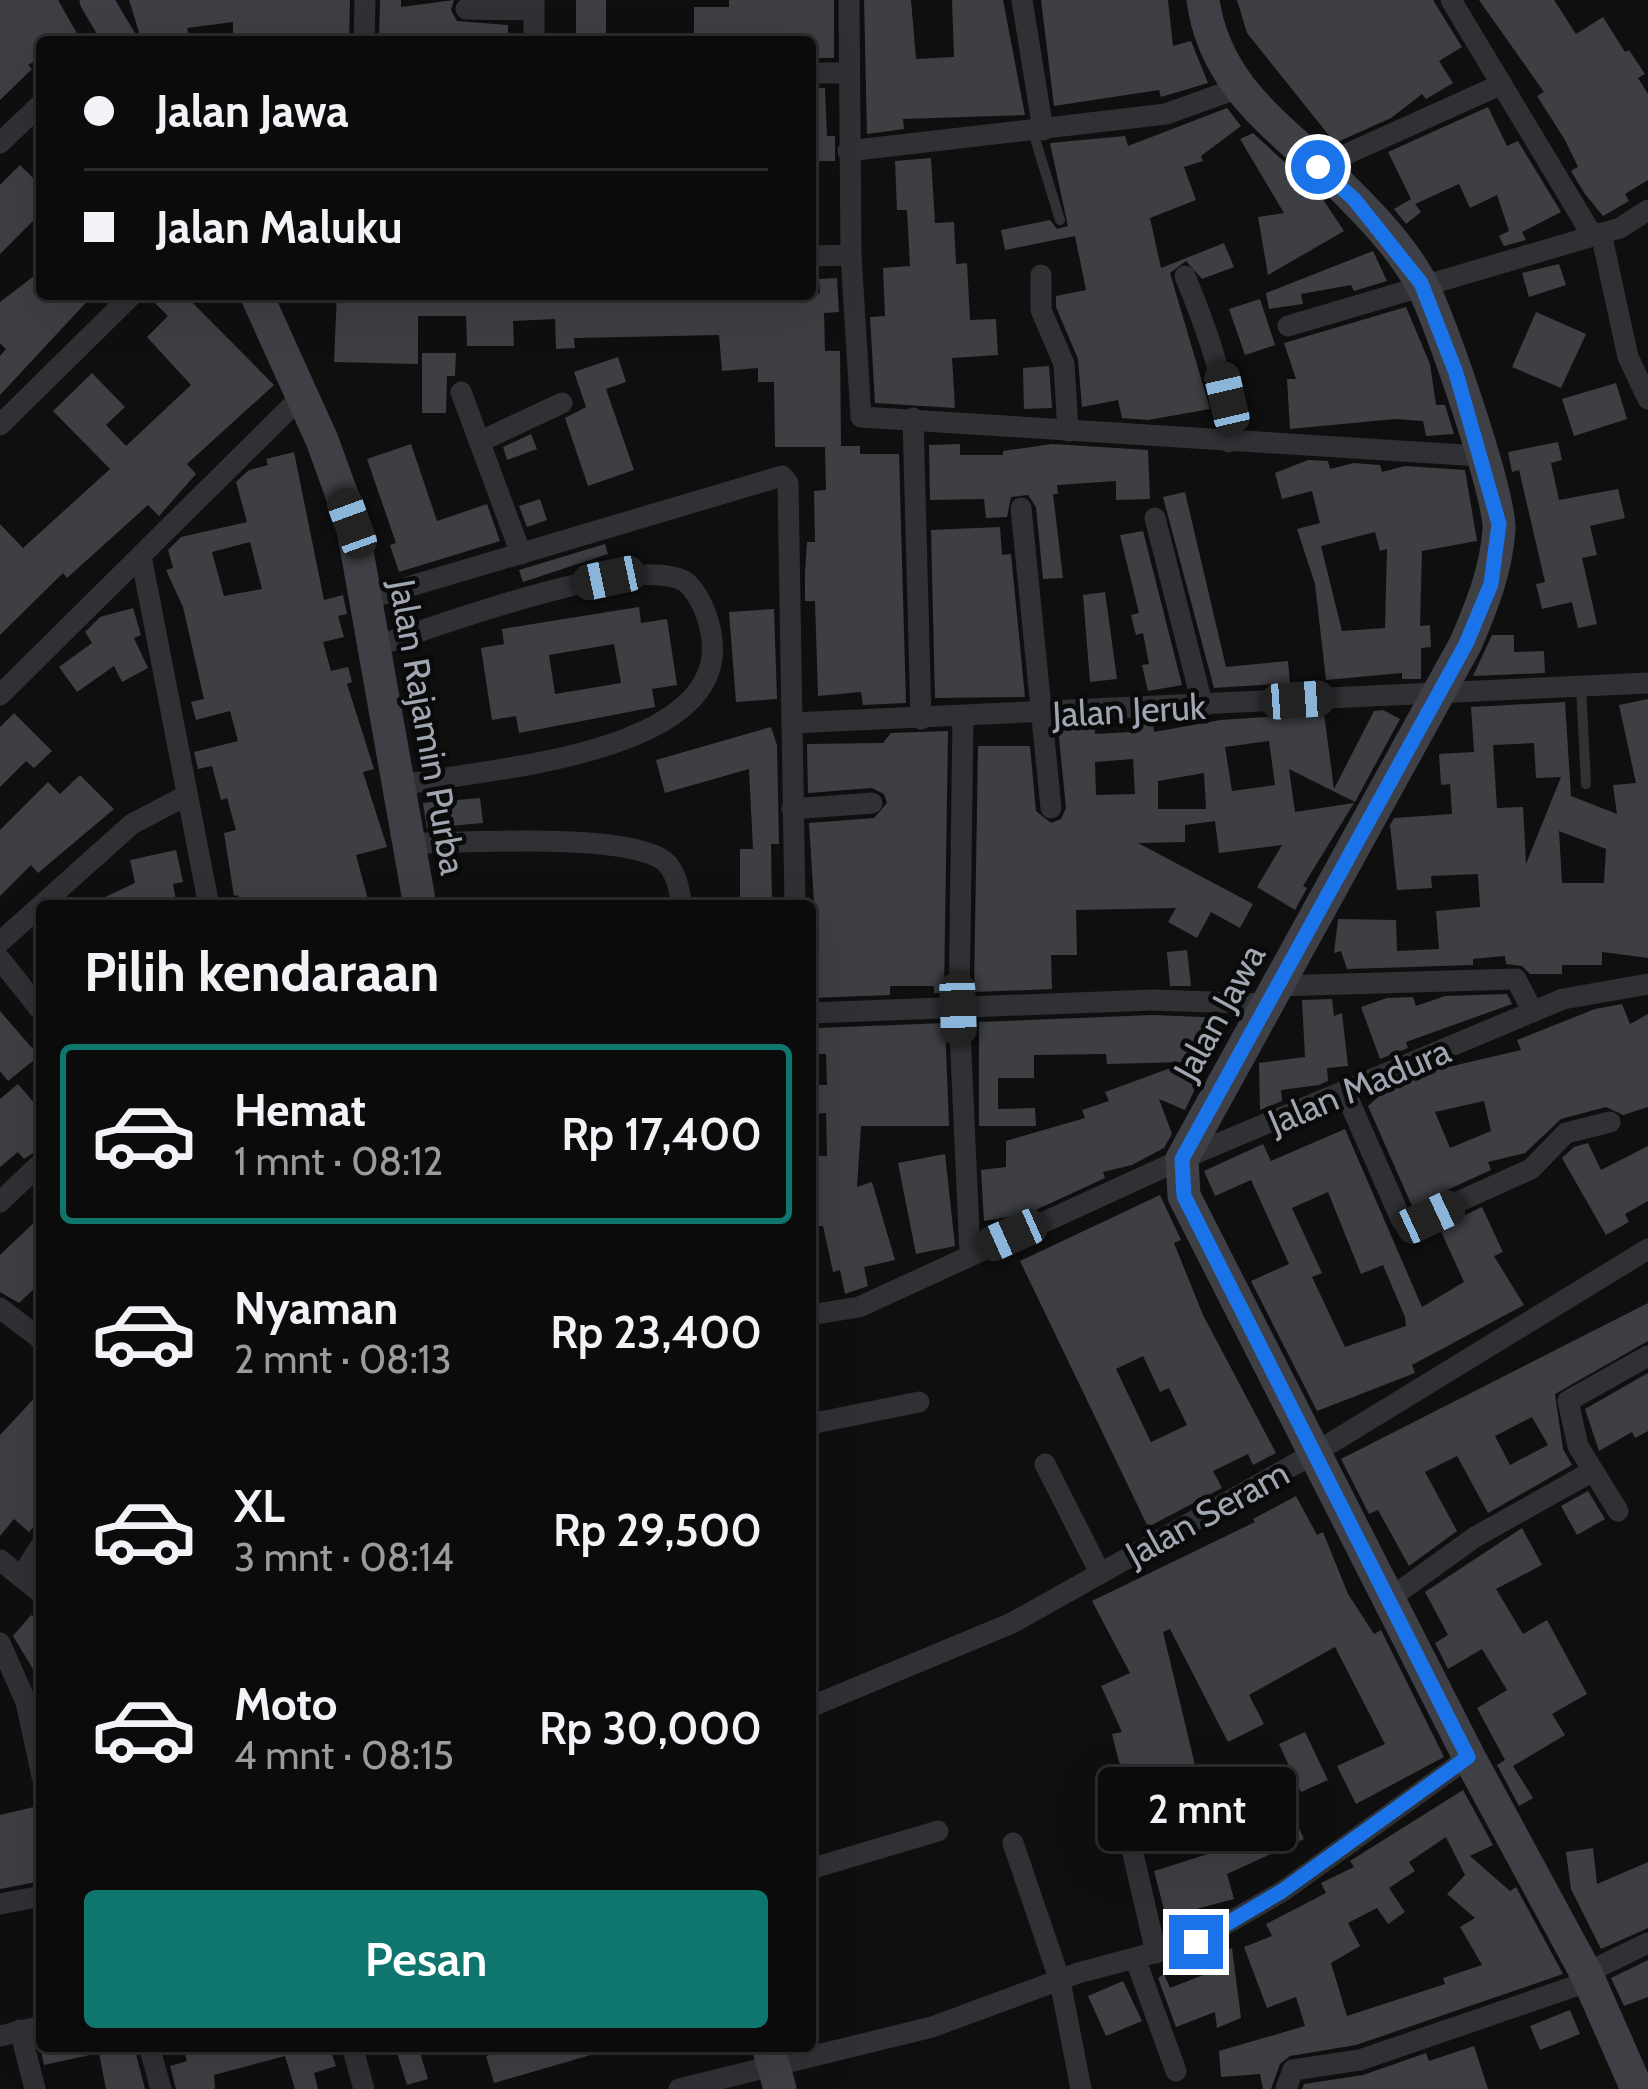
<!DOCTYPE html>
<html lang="id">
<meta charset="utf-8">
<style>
:root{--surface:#0b0b0c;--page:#19191a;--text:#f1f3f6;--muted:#9a9b9d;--line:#2b2b2d;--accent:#0f766e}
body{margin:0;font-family:Cabin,sans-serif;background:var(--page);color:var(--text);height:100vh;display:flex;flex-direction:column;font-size:45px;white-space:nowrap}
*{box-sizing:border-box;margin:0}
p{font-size:39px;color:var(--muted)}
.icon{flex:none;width:66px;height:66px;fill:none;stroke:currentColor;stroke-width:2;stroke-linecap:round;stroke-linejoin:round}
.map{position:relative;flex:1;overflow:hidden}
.drawer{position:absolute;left:36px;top:900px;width:780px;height:1152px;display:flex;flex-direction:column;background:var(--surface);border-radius:12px;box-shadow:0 12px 48px #0002,0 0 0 3px var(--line)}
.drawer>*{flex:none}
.top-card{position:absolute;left:36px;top:36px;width:780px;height:264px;border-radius:12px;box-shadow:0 12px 48px #0002,0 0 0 3px var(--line);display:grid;align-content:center;height:264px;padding:0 48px;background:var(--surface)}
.end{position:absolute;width:54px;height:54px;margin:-27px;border:15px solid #1a73e8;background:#fff;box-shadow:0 0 0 6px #fff}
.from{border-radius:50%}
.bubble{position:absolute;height:84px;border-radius:12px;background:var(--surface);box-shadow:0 12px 48px #0002,0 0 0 3px var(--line);font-size:39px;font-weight:600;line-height:84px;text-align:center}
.car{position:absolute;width:36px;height:72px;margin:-36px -18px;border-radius:15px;box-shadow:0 0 9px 3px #0007;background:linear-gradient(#222 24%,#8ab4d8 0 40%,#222 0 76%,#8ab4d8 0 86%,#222 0)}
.top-card b{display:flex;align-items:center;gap:42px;height:114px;font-size:45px}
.top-card b+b{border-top:3px solid var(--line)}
.top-card i{width:30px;height:30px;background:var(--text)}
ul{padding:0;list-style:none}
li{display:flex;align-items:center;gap:36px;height:180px;margin:0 24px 18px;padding:0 24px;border:6px solid transparent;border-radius:12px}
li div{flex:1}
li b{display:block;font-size:45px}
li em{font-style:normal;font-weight:600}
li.current{border-color:var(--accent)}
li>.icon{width:108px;height:108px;stroke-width:1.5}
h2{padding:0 48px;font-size:54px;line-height:144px}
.action{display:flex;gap:24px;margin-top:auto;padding:24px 48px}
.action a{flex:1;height:138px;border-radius:12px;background:var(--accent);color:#fff;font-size:48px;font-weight:600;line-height:138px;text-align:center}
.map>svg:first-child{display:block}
.building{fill:#3e3f43;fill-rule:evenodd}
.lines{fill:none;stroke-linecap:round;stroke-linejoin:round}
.lane{stroke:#303135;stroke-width:10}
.street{stroke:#303135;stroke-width:21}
.secondary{stroke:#3e4045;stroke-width:33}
.route{stroke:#1a73e8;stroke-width:15}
.labels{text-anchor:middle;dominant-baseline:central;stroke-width:9;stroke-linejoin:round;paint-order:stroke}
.street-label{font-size:36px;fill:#a0a6b1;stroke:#0a0a0b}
</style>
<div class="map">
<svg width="1648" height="2089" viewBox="0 0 1648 2089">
<rect width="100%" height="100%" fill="#0f0f10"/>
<g class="building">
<path d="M0,0H58L79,37L42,42V57L28,65L32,69L0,100Z"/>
<path d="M129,0H350L349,42H321V34L283,35V42H233V22L187,28L191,42H142Z"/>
<path d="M380,0H401V7L454,0L451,10L457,21L508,25V42H464V34H427V42H379Z"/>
<rect x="576" y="0" width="30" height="42"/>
<path d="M729,0H834V58H810V42L694,40V7H729Z"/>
<path d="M864,0H911L916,59L954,57L952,0H1003L1025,115L903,119L904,129L867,134Z"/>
<path d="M1041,0H1168L1173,46L1191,41L1208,83L1161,97L1159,90L1054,106Z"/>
<path d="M1237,0H1433L1462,47L1439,61L1453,83L1426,99L1422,94L1391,118L1335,143L1247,33Z"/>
<path d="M1479,0H1554L1576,34L1603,17L1625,52L1629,50L1645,74L1638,78L1648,94V180L1625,194L1629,201L1603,216L1585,194L1571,171L1578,167L1565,140L1537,96L1544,92Z"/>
<path d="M810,88H825L827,136H835V161H810Z"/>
<path d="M1488,107L1507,146L1518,141L1561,212L1522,232L1526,240L1504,246L1499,236L1509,231L1497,195L1470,208L1459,184L1415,204L1421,212L1406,224L1394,209L1411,199L1388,152Z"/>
<path d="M1227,108L1241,126L1201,156L1203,161L1184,167L1196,200L1150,218L1161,268L1224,243L1234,267L1202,279L1186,261L1170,273L1210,409L1148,420L1122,418L1118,400L1082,407L1078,359L1056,307V296L1086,290L1075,236L1005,250L1001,230L1050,220L1057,229L1068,226L1050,143L1125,136L1128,146Z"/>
<path d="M1253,133L1320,195L1344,231L1268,275L1258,217L1284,213L1240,139Z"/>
<path d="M931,158L935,223L954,222L956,264L967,263L970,320L996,319L998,355L952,358L955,408L875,403L870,317L885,316L883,268L910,266L907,210H897L895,161Z"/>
<path d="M20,165L42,187V212L0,254V185Z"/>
<path d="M1373,251L1387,281L1354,291L1351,285L1301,294L1303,304L1269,309L1266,293Z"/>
<path d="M1559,264L1566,285L1529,297L1522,273Z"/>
<path d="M42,270V294H94L0,395V356L6,349L0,343V302Z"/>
<path d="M837,278L839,312L824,313L825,351H840L841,446H860V454H899L906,703L863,705L861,692L818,696L815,601H805V574L807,542H815L814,491L826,490L825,447H775L774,382H758V368L722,371L719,335L574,338L575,348L556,349L555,319L513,321L514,346H467L466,316H418V364L334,362L337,294H810L820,293L819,279Z"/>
<path d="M162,294H184L274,385L187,464L196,474L159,516L148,505L67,578L63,573L0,635V524L23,548L110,469L53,411L92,373L125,407L106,425L126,446L191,385L147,337L168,316L154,302Z"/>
<path d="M1260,299L1275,345L1245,355L1229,309Z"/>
<path d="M1406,307L1430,364L1436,405H1445L1454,434L1426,436L1423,421L1395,419L1290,429L1287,379H1296L1284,343Z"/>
<path d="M1536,312L1586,334L1561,388L1512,367Z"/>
<path d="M422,353H456L455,376H447L446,413H422Z"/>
<path d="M618,357L626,382L606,389L634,470L588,486L565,418L586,407L574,372Z"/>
<path d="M1049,366L1052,408L1024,409L1023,368Z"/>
<path d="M1616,383L1627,419L1574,436L1562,399Z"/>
<path d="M531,434L537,449L507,460L503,447Z"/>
<path d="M1558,442L1562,460L1551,463L1559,500L1618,489L1625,518L1590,526L1597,555L1582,558L1597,624L1578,628L1572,602L1542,609L1536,584L1545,582L1519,470L1512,472L1508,452Z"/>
<path d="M411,444L437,521L487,504L500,541L399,572L390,545L396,543L367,459Z"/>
<path d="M960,444V455H1003V451L1052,444L1148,450L1150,499L1116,500V481L1057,485L1058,494H1053L1063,578L1043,579L1036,507L1028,495L1011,497L1007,517L986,518L984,499L930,500L929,445Z"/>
<path d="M294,452L324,600L343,595L347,614L338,616L344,637L323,642L331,671L348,667L352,682L347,684L374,769L363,772L387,847L356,855L369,903L358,906H241L238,895L234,896L224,833L236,830L227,798L221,800L212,766L198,769L194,752L238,741L230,711L196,720L191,702L204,699L183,607L166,570L173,568L168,550L181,537L247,522L236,482L249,470L268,465L266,459ZM250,542L262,589L224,596L212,552Z"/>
<path d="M1308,460L1328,461L1330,469L1354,463L1380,465L1382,472L1405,466L1465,470L1477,541L1422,551L1420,626L1430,625L1431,647L1421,648V679H1402V673L1326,680L1315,584L1297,529L1320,523L1312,491L1282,499L1275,473ZM1375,532L1380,551L1387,549L1385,628L1342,631L1321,546Z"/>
<path d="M1185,492L1226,667L1288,661L1290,683L1214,688L1163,497Z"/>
<path d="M540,499L547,520L527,527L519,506Z"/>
<path d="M1000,527L1002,555L1011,554L1025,697L935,698L931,530Z"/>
<path d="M1143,531L1182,685L1148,691L1142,665L1149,664L1143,633L1136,635L1131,615L1139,613L1120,535Z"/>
<path d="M605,544L608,554L523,582L519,570Z"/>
<path d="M1105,592L1117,679L1090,682L1083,595Z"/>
<path d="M639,607L641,623L667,619L677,685L652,689L655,707L519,733L516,716L492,720L481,648L504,644L502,629ZM614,644L621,683L555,694L549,655Z"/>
<path d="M133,608L141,635L134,638L148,668L122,682L114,666L77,692L59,667L92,643L85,632L100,617Z"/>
<path d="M774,609L777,699L736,702L729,612Z"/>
<path d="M1492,635H1514V652L1544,651L1545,673L1473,676Z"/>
<path d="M1648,699V958L1602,952V965H1562V974H1530L1522,966L1506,964L1505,956L1473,959V965L1347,969L1341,951L1334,953L1338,919L1396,920L1397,951L1439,949L1436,911L1480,907L1478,874L1431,876L1432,888L1397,890L1390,825L1394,818L1452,814L1450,784L1441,785L1439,754L1474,752L1471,707L1565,702L1571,796L1617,814L1613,785L1636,783L1619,705ZM1534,743L1536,778L1561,777L1526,864L1523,807L1497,808L1493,745ZM1559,831L1606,849L1604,883H1562Z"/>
<path d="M1383,710L1400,719L1355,802L1289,769L1295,812L1354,803L1303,886L1307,888L1295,910L1257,887L1282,845L1219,853L1215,821L1185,825V842L1138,843L1253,904L1240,928L1211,912L1197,938L1168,922L1176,908L1076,910L1077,955H1051L1052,989L974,992L978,746H1030L1036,811L1051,823L1061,819L1066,808L1058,728L1095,727V734L1132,732L1131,724L1153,722L1154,732L1221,720L1324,713L1334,789L1374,711ZM1269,741L1275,785L1232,791L1225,747ZM1133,759L1135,794L1096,795L1095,762ZM1204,773L1206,809H1158V781Z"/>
<path d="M14,713L52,751L34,768L26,761L0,787V727Z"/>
<path d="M771,727L777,745L779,844H771L772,906H740V849H753L749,769L665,793L656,760Z"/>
<path d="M948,731L944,993H934V986H890V995L810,998L814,903L809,823L874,818L887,803L884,794L872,788L808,793L807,744L883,743L891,733Z"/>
<path d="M80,775L114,809L38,873L31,865L0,896V830L48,782L60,794Z"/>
<path d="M480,798L483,823L427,828L423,803Z"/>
<path d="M176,850L183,882L173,884L177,906H86L135,883L130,860Z"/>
<path d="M1187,950L1191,986H1170L1167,952Z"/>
<path d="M1507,994L1512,1004L1406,1042L1408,1048L1380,1059L1361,1007L1387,998L1413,997L1416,1006L1445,996Z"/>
<path d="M1332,999L1334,1016L1342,1013L1348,1066L1327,1068L1328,1081L1319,1085L1281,1090L1282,1101L1260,1110L1259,1063L1305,1057L1302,1000Z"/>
<path d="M1622,1004L1630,1024L1648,1014V1107L1623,1115L1606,1107L1561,1119L1525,1153L1488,1162L1491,1170L1412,1206L1368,1106L1386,1090L1431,1071L1521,1050L1517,1040L1595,1009ZM1484,1101L1491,1131L1450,1148L1435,1112Z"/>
<path d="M0,1011L39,1056L8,1081L0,1071Z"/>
<path d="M1153,1015L1229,1018L1185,1110L1159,1099L1172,1134L1164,1148L1132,1165L1103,1172L1105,1178L1027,1214L984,1221L981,1170L1006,1167V1141L1085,1118L1082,1110L1109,1101L1105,1092L1187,1062L1107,1064L1106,1054L1034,1055V1078H998V1109L1035,1108L1036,1126H979V1022Z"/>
<path d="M945,1023L949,1126H861L857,1187L872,1182L895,1260L864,1267L868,1286L845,1294L840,1270L833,1272L823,1226H810L813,1156H827L826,1113L810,1114V1085H827L826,1054H818V1028Z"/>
<path d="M18,1084L42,1112V1147L24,1159L18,1152L0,1167V1099Z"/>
<path d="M1345,1129L1422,1307L1464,1282L1439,1227L1482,1207L1503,1252L1494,1256L1524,1305L1412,1365L1415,1373L1317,1411L1251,1281L1289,1264L1251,1180L1215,1196L1204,1171L1263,1144L1271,1161ZM1328,1192L1361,1274L1383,1265L1405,1317L1406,1326L1345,1347L1312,1277L1322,1273L1292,1208Z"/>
<path d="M1588,1143L1601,1170L1648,1146V1201L1625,1214L1629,1222L1606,1235L1562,1158L1574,1147Z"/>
<path d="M945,1154L955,1246L916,1254L898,1163Z"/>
<path d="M1160,1195L1181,1240L1174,1243L1203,1315L1276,1453L1253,1465L1248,1454L1213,1471L1222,1488L1148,1527L1020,1261ZM1143,1356L1160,1392L1169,1388L1187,1425L1151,1442L1116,1369Z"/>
<path d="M42,1215V1281L19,1303L0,1292V1255Z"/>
<path d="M1648,1303V1341L1555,1394L1563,1449L1572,1465L1488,1513L1457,1456L1425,1472L1457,1531L1409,1566L1378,1510L1369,1514L1341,1459ZM1532,1417L1548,1445L1510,1465L1495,1436Z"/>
<path d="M1648,1373V1431L1635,1438L1632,1432L1599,1451L1585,1409Z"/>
<path d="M42,1390V1517L29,1532L14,1519L0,1536V1435Z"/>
<path d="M1588,1491L1605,1519L1577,1535L1561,1506Z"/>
<path d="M1296,1496L1317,1535L1323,1532L1348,1594L1374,1634L1381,1630L1444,1757L1356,1804L1337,1766L1385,1744L1335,1647L1249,1695L1264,1724L1228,1742L1170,1629L1163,1632L1201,1790L1230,1776L1248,1814L1284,1797L1304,1839L1227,1874L1234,1899L1166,1917L1154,1871L1227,1848L1204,1798L1140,1818L1130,1773L1119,1762L1112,1734L1122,1732L1101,1686L1130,1673L1092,1601L1255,1522L1253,1519Z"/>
<path d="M1522,1528L1542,1565L1496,1589L1523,1634L1547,1620L1587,1694L1552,1714L1565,1735L1513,1766L1533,1798L1519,1806L1497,1765L1505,1760L1477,1708L1507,1690L1482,1649L1448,1669L1435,1643L1448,1635L1425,1592Z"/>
<path d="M31,1615L42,1624V1684L13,1636Z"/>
<path d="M1305,1732L1328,1780L1301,1792L1279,1744Z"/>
<path d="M1463,1790L1493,1845L1470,1856L1510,1891L1516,1887L1563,1974L1356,2045L1290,2056L1280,2064L1271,2089H1263L1260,2074L1221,2077L1219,2051L1305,2026L1296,1997L1267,2008L1244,1947L1272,1936L1266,1924L1326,1893L1321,1883L1354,1867L1350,1861ZM1446,1837L1465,1875L1447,1894L1475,1918L1460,1927L1482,1965L1443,1978L1445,1984L1347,2016L1331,1963L1360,1946L1348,1923L1377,1908L1388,1924L1405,1912L1389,1888L1415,1871L1409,1862Z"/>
<path d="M42,1805V1881L0,1889V1815Z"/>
<path d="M1593,1848L1597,1884L1648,1862V1928L1601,1949L1571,1889L1566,1852Z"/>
<path d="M1232,1948L1241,2018L1217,2028L1215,2012L1176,2027L1158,1978L1164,1974L1170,1988L1211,1972L1206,1958Z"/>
<path d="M1648,1960V1997L1624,2006L1611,1978Z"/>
<path d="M1123,1981L1142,2021L1106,2036L1088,1996Z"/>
<path d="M1570,2010L1580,2034L1540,2050L1530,2026Z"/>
<path d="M40,2046H134L145,2089H106L99,2053L44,2065Z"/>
<path d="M183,2046H329L336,2066L314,2073L318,2089H295L285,2056L214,2075L215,2089H176L170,2066L187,2061Z"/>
<path d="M395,2046H418L428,2079L407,2085Z"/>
<path d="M521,2046H608V2050L494,2083L486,2056Z"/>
<path d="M1474,2046L1488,2089H1302L1304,2084L1363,2075L1426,2053L1429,2061Z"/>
</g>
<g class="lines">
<g class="lane">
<path d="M1033,132L1060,220"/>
<path d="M1581,687L1586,784"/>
</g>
<g class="street">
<path d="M849,0L851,255L861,417L1480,456"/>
<path d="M1022,0L1043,130"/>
<path d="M1451,0L1592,235"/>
<path d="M466,9L534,10"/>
<path d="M364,42L365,0"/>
<path d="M534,42V1"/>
<path d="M810,73H848"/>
<path d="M0,143L42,103"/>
<path d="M848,151L1166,114L1238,88"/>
<path d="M1318,167L1502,84"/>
<path d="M1601,233L1628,357L1648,399"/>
<path d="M810,256L851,255"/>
<path d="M1041,275V310L1064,364L1068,431"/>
<path d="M1185,276C1208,332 1226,381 1229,442"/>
<path d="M1288,326L1620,228L1648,210"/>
<path d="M461,392L521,554"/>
<path d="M913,418L921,719"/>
<path d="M0,425L133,294"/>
<path d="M479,442L562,403"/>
<path d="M1021,508L1051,808"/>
<path d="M1155,518L1203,707"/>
<path d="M141,556L209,906"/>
<path d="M367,599L782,476L788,483L792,723"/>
<path d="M376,646C437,627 633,551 686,582C701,596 710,620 712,640C725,756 482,769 402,785"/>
<path d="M0,695L302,396"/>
<path d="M963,718L959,1009L970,1254"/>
<path d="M792,809L872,803"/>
<path d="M411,843C469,843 609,833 658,857C676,866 679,888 682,906"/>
<path d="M795,906L792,723L1648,683"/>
<path d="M0,942L132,824L187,795"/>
<path d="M0,959L42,1012"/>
<path d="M1277,986L1516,979L1533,1012"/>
<path d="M810,1013L1153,1000L1268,1004"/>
<path d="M1345,1092L1402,1221L1411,1223L1531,1169L1566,1133L1610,1122"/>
<path d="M0,1202L42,1162"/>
<path d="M0,1308L42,1340"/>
<path d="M810,1315L859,1307L1182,1159L1563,999L1648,984"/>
<path d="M810,1424L919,1402"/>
<path d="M1045,1464L1100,1573"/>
<path d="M1618,1511L1578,1446L1568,1401L1648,1356"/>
<path d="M0,1560L42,1594"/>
<path d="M21,1577L42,1544"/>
<path d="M1389,1599L1475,1537L1593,1471"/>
<path d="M0,1643L26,1702L42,1776"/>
<path d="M810,1707L1012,1623L1313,1454L1648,1249"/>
<path d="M1115,1776L1156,1953"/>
<path d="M1013,1843L1060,1981L1081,2089"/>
<path d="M810,1869L938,1831"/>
<path d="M0,1904L42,1896"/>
<path d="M1135,1958L1176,2071"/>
<path d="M1586,1973L1648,1943"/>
<path d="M20,2030L35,2089"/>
<path d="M0,2036L42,2026"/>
<path d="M149,2046L161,2089"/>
<path d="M352,2046L364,2089"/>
<path d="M679,2089L932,2027L1078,1973L1195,1942L1283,1891L1469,1757"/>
<path d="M1286,2089L1293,2070L1360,2060L1590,1981"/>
</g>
<g class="secondary">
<path d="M96,0L121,42"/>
<path d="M1203,0C1216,95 1293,135 1354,199C1377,222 1407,256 1422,285C1440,319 1501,496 1499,530C1496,571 1482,605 1466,643L1182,1159L1184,1196L1469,1757L1586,1973L1637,2089"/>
<path d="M256,294L322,440L352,523L420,906"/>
<path d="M768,2046L780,2089"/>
</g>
</g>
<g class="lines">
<path class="route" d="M1196,1942L1282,1891L1468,1757L1184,1196L1182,1159L1466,644L1491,584L1499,524L1456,373L1421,283L1354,199L1318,167"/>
</g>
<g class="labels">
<g class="street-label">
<text transform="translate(1129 710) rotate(-3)">Jalan Jeruk</text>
<text transform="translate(428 727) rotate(80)">Jalan Rajamin Purba</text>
<text transform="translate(1219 1012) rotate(-61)">Jalan Jawa</text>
<text transform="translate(1359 1086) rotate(-23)">Jalan Madura</text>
<text transform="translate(1207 1513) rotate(-29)">Jalan Seram</text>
</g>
</g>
</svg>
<i class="end from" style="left:1318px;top:167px"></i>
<i class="end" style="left:1196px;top:1942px"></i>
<div class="bubble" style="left:1098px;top:1767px;width:198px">2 mnt</div>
<i class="car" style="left:1227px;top:398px;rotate:347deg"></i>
<i class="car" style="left:352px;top:523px;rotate:340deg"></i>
<i class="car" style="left:609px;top:578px;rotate:258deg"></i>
<i class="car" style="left:1298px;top:700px;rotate:86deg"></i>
<i class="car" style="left:958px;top:1009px;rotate:178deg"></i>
<i class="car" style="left:1430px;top:1217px;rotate:65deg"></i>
<i class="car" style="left:1012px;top:1235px;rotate:246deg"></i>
<div class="top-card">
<b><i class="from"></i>Jalan Jawa</b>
<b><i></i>Jalan Maluku</b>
</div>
<section class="drawer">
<h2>Pilih kendaraan</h2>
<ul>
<li class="current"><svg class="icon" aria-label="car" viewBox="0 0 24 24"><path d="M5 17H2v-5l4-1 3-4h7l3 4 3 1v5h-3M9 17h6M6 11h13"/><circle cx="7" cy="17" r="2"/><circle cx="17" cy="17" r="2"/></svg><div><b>Hemat</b><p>1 mnt · 08:12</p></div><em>Rp 17,400</em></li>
<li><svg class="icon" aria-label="car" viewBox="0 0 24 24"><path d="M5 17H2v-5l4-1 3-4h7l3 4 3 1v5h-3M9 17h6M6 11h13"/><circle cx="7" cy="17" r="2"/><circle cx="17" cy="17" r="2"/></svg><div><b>Nyaman</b><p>2 mnt · 08:13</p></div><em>Rp 23,400</em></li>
<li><svg class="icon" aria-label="car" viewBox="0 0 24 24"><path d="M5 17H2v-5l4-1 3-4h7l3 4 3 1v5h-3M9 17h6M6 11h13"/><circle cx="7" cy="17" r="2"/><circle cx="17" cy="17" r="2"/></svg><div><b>XL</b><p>3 mnt · 08:14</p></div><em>Rp 29,500</em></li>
<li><svg class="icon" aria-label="car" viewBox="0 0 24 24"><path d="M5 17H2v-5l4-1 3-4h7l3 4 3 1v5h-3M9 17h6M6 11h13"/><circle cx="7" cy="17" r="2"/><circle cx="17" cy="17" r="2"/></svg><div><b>Moto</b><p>4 mnt · 08:15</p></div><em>Rp 30,000</em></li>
</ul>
<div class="action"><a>Pesan</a></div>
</section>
</div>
